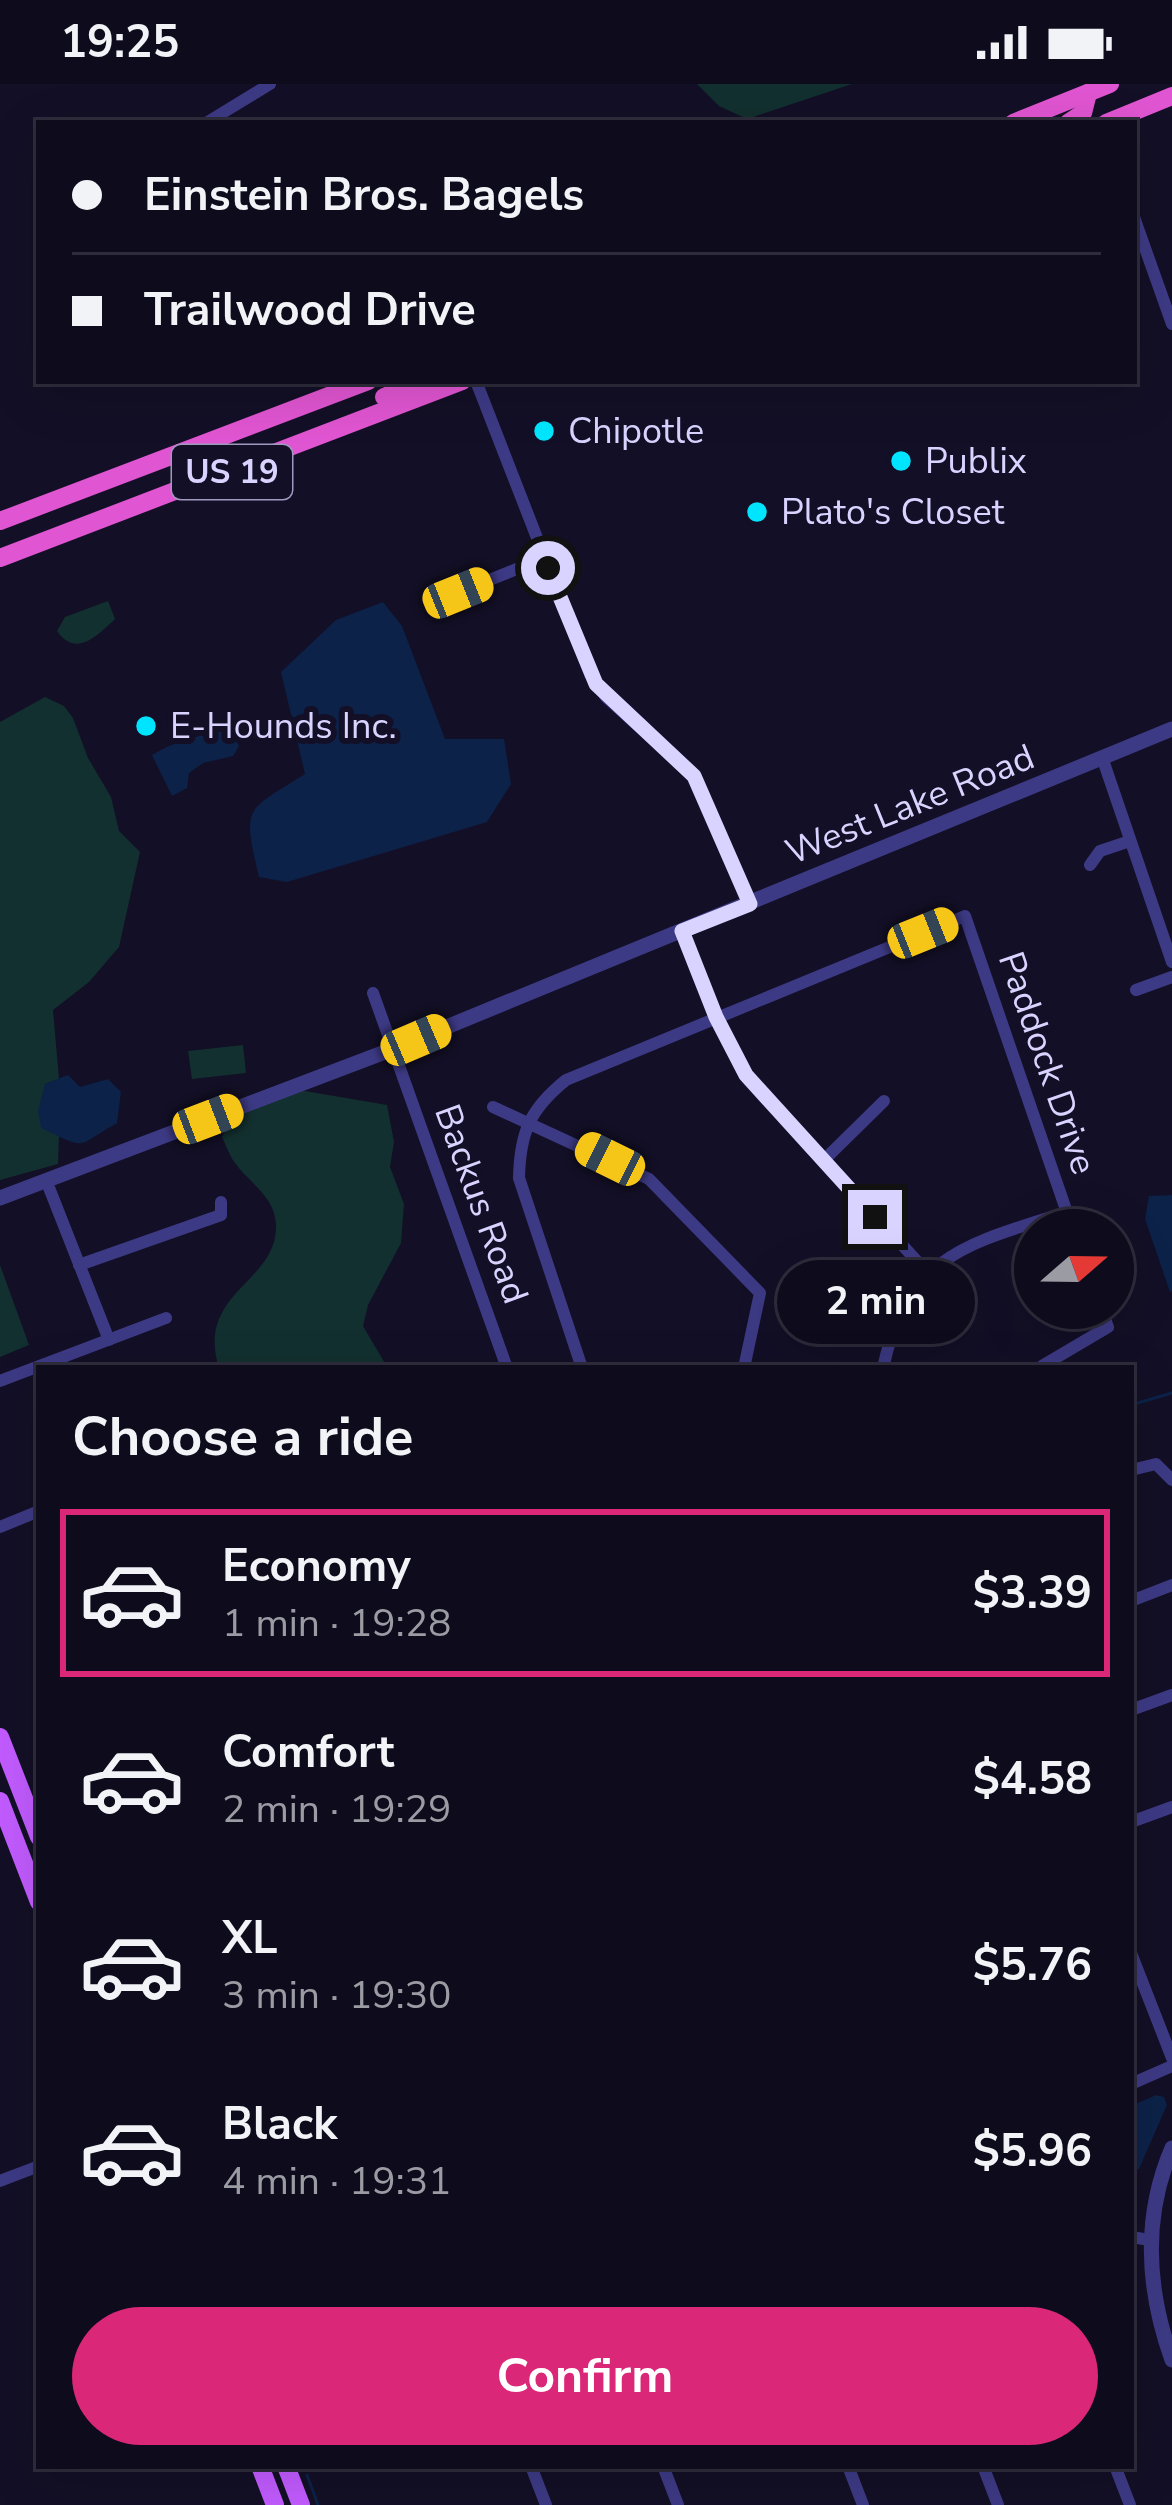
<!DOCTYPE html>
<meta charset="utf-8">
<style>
:root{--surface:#0e0b1c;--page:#1c1929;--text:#f1f3f6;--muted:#9b9ba3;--line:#2e2b3b;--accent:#db2777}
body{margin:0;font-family:"Nunito Sans",sans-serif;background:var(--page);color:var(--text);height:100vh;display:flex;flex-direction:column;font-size:45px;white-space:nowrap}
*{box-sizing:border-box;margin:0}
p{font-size:39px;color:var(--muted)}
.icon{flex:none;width:66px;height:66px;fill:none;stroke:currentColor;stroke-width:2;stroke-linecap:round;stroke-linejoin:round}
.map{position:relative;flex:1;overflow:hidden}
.drawer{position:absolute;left:36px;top:1281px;width:1098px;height:1104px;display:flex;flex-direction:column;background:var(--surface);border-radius:0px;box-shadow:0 12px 48px #0002,0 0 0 3px var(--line)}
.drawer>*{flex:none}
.banner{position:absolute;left:36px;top:36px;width:1101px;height:264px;border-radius:0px;box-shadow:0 12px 48px #0002,0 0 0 3px var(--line);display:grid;align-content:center;height:264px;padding:0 36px;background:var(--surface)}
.needle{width:78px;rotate:70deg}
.fabs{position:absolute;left:1014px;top:1125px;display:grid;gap:24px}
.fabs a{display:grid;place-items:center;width:120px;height:120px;border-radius:50%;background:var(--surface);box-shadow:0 12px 48px #0002,0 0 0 3px var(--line);font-size:60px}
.end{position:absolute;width:54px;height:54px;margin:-27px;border:15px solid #d9d4ff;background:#111;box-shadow:0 0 0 6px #111}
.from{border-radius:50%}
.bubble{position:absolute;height:84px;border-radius:42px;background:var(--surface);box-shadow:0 12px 48px #0002,0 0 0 3px var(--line);font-size:39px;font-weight:700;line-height:84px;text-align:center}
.car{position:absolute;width:36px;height:72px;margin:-36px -18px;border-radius:15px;box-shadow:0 0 9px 3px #0007;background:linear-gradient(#f5c518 24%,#345 0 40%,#f5c518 0 76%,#345 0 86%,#f5c518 0)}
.banner b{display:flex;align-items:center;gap:42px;height:114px;font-size:45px}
.banner b+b{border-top:3px solid var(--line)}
.banner i{width:30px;height:30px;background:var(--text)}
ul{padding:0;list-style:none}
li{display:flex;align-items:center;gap:36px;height:168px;margin:0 24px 18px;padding:0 12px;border:6px solid transparent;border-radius:0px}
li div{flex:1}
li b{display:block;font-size:45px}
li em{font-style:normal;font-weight:700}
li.active{border-color:var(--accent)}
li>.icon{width:108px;height:108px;stroke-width:1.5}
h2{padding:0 36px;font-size:54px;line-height:144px}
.button{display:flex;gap:24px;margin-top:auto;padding:24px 36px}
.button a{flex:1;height:138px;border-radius:72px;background:var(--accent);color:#fff;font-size:48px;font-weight:700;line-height:138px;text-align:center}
.status{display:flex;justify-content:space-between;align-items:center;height:84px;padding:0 60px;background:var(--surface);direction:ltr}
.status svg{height:33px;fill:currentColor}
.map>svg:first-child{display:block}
.green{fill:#12302f}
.water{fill:#0c2248}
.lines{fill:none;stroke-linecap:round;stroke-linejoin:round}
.stream{stroke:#0c2248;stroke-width:3}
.minor{stroke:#3d3a85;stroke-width:12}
.tertiary{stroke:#3d3a85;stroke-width:15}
.primary{stroke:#c25bff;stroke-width:18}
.trunk{stroke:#e055d1;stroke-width:18}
.route{stroke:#d9d4ff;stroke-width:15}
.poi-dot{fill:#00e5ff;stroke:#130f26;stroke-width:4.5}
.labels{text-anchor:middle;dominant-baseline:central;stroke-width:12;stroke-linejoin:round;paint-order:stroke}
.shield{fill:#130f26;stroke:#9e99be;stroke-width:3}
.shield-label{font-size:33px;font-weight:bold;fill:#d9d4ff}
.poi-label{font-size:36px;fill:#d9d4ff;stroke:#130f26;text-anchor:start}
.street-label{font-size:36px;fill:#d9d4ff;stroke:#130f26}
</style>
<div class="status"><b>19:25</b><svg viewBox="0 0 49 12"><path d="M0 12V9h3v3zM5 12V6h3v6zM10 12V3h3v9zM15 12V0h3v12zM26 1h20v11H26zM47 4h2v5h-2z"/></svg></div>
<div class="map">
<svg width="1172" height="2421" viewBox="0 0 1172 2421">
<rect width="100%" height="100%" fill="#130f26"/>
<g class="green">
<path d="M697,0H852L747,35L719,22Z"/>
<path d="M108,517L115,535C97,552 76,574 57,547L65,533Z"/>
<path d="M45,613L64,622L73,634L88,674L111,713L119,747L140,768L119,863L89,898L53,926L59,995L45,1000L42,1044L59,1052L58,1080L0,1096V638Z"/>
<path d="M243,961L246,989L192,995L188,967Z"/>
<path d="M299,1006L387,1021L394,1058L390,1083L404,1120L401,1159L368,1221L363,1242L386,1281L394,1284H219C195,1208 278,1199 276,1141C275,1112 249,1099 235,1079C229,1071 226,1061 222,1053L232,1031Z"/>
<path d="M0,1181L29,1261L0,1273Z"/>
</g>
<g class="water">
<path d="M383,518L402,542L445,655H504L511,700L487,738L287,798L259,793C242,721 245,728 305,690L281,588L336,536Z"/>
<path d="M226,642L239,662L233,672L203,679L189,689L187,704L172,712L152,671C175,656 201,654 226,642Z"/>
<path d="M68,991L80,1003L108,995L121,1008L117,1039C74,1063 90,1067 41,1044L38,1027L45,1000Z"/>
<path d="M1172,1111V1207L1170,1208L1145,1135L1149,1112Z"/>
<path d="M1156,2011L1164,2013L1167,2021L1139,2085L1131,2088V2022Z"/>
</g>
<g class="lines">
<g class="stream">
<path d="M1131,1321L1172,1309"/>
<path d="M307,2391L318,2421"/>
</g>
<g class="minor">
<path d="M206,39L270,0"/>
<path d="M1134,133L1172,240"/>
<path d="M476,297L590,590L606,613L694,692L750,820"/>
<path d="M457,509L544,474"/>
<path d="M1103,676L1172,878"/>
<path d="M1090,781L1100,767L1130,757"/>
<path d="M682,847L716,933L746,991L927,1188"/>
<path d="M1136,906L1172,893"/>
<path d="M373,909L507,1284"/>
<path d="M493,1023L649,1095L760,1209L744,1284"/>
<path d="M823,1077L884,1017"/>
<path d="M46,1096L109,1256"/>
<path d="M79,1181L221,1131V1118"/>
<path d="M1042,1282L1108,1243L1101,1224"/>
<path d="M582,1284L519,1094C520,1048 530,1025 566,996L965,832L1073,1146"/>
<path d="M883,1284C908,1170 967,1160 1067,1128"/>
<path d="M0,1297L166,1234"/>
<path d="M1131,1386L1156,1380L1172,1396"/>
<path d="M0,1443L39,1427"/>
<path d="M1131,1517L1172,1501"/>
<path d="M1131,1626L1172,1611"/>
<path d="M1131,1738L1172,1723"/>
<path d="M1131,1869L1172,1974"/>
<path d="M1131,2000L1172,1982"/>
<path d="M0,2097L39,2082"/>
<path d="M1131,2153L1150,2156"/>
<path d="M531,2382L546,2421"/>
<path d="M663,2382L678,2421"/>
<path d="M848,2382L863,2421"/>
<path d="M983,2382L998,2421"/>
<path d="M1115,2382L1130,2421"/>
</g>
<g class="tertiary">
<path d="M0,1114L393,965L1172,645"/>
<path d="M1172,2064C1142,2134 1147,2206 1172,2276"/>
</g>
<g class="primary">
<path d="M0,1653L39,1753"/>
<path d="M0,1717L39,1818"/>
<path d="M260,2382L275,2421"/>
<path d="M286,2382L301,2421"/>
</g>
<g class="trunk">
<path d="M1013,39L1110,0"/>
<path d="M1068,39L1083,29L1088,9"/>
<path d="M1106,39L1172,12"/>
<path d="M384,313L422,297"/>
<path d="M0,437L368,297"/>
<path d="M0,474L462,297"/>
</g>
</g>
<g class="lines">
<path class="route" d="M548,484L596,600L694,692L750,820L682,847L716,933L746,991L875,1133"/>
</g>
<g class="poi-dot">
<circle cx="544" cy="347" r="12"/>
<circle cx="901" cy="377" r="12"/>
<circle cx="757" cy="428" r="12"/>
<circle cx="146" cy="642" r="12"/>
</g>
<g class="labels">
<rect class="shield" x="172" y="361" width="120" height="54" rx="9"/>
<g class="shield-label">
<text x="232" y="388">US 19</text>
</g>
<g class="poi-label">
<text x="568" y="347">Chipotle</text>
<text x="925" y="377">Publix</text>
<text x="781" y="428">Plato's Closet</text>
<text x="170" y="642">E-Hounds Inc.</text>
</g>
<g class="street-label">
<text transform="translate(910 721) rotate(-22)">West Lake Road</text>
<text transform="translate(1047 979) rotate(71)">Paddock Drive</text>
<text transform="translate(481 1120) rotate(70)">Backus Road</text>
</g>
</g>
</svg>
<div class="fabs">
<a><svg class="needle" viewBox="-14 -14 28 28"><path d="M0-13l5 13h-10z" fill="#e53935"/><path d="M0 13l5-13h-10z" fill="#9b9ba3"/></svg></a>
</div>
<i class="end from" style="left:548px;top:484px"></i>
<i class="end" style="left:875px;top:1133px"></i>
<div class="bubble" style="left:777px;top:1176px;width:198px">2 min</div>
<i class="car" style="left:458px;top:509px;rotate:68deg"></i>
<i class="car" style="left:923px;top:849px;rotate:68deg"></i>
<i class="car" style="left:416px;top:956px;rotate:67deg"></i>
<i class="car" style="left:208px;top:1035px;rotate:69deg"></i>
<i class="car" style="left:610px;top:1075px;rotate:296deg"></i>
<div class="banner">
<b><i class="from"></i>Einstein Bros. Bagels</b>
<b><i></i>Trailwood Drive</b>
</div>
<section class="drawer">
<h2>Choose a ride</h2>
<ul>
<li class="active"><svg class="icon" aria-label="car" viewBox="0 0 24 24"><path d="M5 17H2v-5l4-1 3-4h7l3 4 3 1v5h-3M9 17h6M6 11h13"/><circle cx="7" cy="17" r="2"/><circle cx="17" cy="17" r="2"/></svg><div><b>Economy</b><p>1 min · 19:28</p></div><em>$3.39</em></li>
<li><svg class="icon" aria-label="car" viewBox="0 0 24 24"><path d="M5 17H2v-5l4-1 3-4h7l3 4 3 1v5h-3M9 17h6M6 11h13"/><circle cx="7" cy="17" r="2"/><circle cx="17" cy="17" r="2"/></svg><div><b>Comfort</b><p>2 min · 19:29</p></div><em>$4.58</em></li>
<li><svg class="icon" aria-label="car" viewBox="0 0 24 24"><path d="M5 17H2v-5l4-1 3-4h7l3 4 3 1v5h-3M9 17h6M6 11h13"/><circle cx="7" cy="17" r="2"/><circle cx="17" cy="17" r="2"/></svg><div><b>XL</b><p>3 min · 19:30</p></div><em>$5.76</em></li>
<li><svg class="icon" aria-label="car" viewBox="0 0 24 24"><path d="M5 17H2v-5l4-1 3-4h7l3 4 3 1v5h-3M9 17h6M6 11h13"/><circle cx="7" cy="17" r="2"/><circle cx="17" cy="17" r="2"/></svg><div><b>Black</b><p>4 min · 19:31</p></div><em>$5.96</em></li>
</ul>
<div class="button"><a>Confirm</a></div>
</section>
</div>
